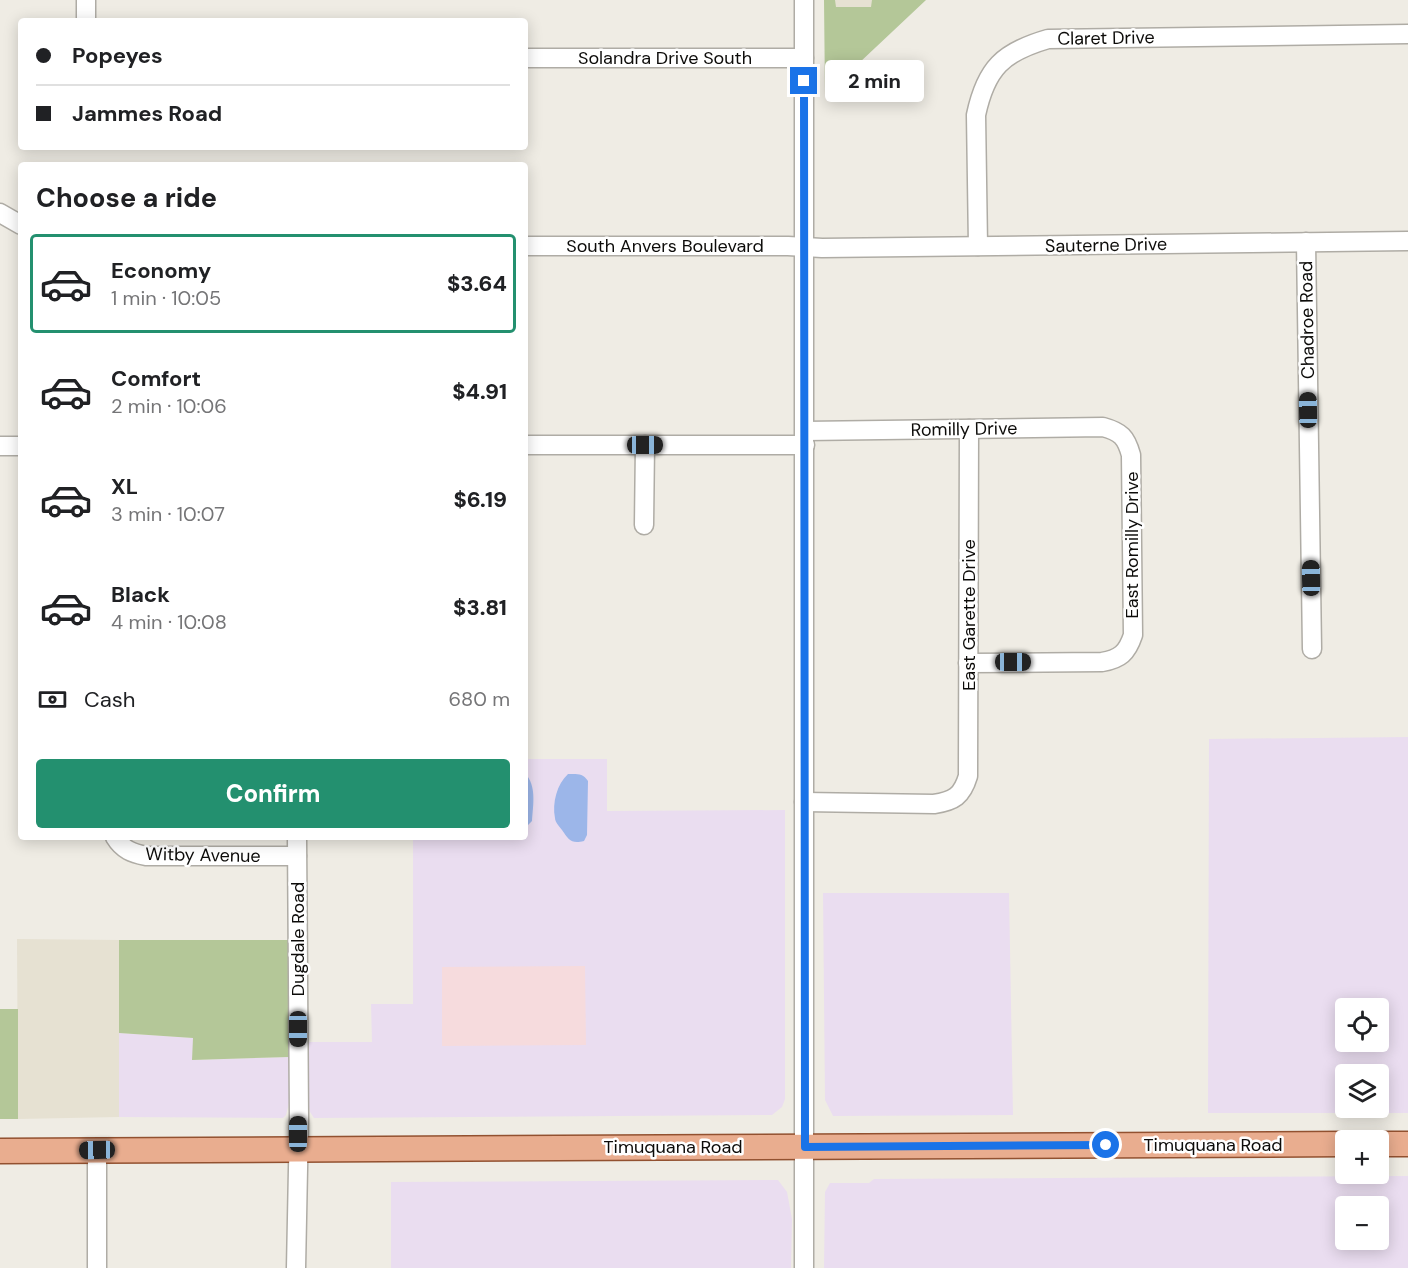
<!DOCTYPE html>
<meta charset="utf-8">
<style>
:root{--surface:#fff;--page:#f2f2f2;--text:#202124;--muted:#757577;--line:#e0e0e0;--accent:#23906f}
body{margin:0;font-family:"DM Sans",sans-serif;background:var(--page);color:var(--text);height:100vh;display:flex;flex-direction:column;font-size:22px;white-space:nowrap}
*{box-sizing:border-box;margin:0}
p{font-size:20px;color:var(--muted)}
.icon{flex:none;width:33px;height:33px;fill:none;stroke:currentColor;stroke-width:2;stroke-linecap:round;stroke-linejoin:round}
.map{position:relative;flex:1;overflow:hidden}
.panel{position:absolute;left:18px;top:162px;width:510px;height:678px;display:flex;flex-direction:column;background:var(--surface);border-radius:6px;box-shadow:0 3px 15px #0003}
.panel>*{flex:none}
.top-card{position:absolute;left:18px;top:18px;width:510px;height:132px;border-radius:6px;box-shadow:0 3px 15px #0003;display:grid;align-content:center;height:132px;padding:0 18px;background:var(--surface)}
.controls{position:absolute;left:1335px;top:998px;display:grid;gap:12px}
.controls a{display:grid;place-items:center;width:54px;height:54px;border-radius:6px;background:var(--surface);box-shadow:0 3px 15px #0003;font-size:30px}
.end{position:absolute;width:27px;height:27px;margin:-14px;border:8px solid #1a73e8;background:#fff;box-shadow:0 0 0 3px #fff}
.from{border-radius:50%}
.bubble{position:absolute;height:42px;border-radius:6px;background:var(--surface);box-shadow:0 3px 15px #0003;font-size:20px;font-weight:800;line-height:42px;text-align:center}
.car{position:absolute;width:18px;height:36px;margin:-18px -9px;border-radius:8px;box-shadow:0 0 4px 2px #0007;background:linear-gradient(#222 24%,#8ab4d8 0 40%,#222 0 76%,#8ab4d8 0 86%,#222 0)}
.top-card b{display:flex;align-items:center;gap:21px;height:57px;font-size:22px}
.top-card b+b{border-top:2px solid var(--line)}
.top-card i{width:15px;height:15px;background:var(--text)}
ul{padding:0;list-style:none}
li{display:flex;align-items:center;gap:18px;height:99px;margin:0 12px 9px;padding:0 6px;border:3px solid transparent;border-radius:6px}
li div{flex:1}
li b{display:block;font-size:22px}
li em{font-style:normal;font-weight:800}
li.active{border-color:var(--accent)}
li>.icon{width:54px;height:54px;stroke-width:1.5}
h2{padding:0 18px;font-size:27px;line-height:72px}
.pay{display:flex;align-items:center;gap:15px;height:66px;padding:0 18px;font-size:22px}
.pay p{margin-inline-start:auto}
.primary-button{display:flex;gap:12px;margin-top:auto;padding:12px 18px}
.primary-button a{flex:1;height:69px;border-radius:6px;background:var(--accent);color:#fff;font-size:24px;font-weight:800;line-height:69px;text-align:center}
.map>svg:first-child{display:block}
.commercial{fill:#eaddf0;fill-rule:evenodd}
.built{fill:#e6e1d2}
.medical{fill:#f6dbdd}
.green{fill:#b4c798}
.water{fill:#9cb6e9}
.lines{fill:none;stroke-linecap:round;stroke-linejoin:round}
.minor-casing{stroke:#afaca5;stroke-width:21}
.major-casing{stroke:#925130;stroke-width:27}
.minor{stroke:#fff;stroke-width:18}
.major{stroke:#e9ad8f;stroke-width:24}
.route{stroke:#1a73e8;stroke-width:8}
.labels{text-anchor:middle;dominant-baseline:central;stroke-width:5;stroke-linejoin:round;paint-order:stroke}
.street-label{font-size:18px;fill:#0c0b09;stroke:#fff}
</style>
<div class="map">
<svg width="1408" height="1268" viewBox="0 0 1408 1268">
<rect width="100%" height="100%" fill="#efece4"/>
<g class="commercial">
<path d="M1408,737V1113H1208L1209,739ZM1346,1008H1378V1041H1346ZM1346,1074H1378V1107H1346Z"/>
<path d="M525,759H607V811L785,810V1099L782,1107L772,1115L314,1118L310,1112L305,1085L306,1042H372L371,1004H413V837H525Z"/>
<path d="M823,893H1009L1013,1115L833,1116L825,1100Z"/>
<path d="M119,1033L193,1038V1060L289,1057L291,1095L286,1115L283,1118L119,1117Z"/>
<path d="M1408,1176V1268H824L825,1192L830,1183H869L874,1179ZM1346,1206H1378V1239H1346Z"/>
<path d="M778,1180L787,1192L792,1219L791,1268H391V1182Z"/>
</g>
<g class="built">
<rect x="835" y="0" width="37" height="7"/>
<path d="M17,939L119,940V1117L18,1119Z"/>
</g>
<path class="medical" d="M585,966L586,1045L442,1046V967Z"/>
<g class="green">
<path d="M824,0H835L836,7H871L872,0H926L825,95Z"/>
<path d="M119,940H289V1057L192,1060L193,1038L119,1033Z"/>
<rect x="0" y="1009" width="18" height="110"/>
</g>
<g class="water">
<path d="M525,773C537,786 533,805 532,821L525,828Z"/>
<path d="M568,774C577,774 583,773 588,781L587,835L584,841C571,844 569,840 562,830C559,826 555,822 555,818C552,803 557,784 568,774Z"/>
</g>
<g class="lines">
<defs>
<g id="minor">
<path d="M86,0V21"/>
<path d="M525,58H804"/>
<path d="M0,213L21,225"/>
<path d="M1306,242L1312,649"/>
<path d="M525,246H788L822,248L1408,241"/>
<path d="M978,246L976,115C986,68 1003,52 1048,39L1408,34"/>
<path d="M805,431L1103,427C1121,432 1126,437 1131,455L1133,635C1127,653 1120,659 1102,662L968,663"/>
<path d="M525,445H805"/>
<path d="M0,446H21"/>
<path d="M644,525L645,445"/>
<path d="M804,802L934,804C954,801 962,796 968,776L969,429"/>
<path d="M115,837C123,850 132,853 146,856H297"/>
<path d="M97,1268V1150"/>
<path d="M296,1268L299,1119L297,837"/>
<path d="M804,1268V0"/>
</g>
<g id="major">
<path d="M1378,1144H1408"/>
<path d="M0,1151L1346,1144"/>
</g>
</defs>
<use href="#minor" class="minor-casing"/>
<use href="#major" class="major-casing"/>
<use href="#minor" class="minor"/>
<use href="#major" class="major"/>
</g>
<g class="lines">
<path class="route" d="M804,81L805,1147L1106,1145"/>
</g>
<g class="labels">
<g class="street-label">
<text transform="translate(1106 38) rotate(-1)">Claret Drive</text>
<text x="665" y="58">Solandra Drive South</text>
<text transform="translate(1106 245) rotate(-1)">Sauterne Drive</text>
<text x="665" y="246">South Anvers Boulevard</text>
<text transform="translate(1307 320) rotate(-91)">Chadroe Road</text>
<text transform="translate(964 429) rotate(-1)">Romilly Drive</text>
<text transform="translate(1132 545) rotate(-90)">East Romilly Drive</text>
<text transform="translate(969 615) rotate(-90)">East Garette Drive</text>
<text transform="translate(203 855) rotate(1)">Witby Avenue</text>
<text transform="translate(298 939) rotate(-90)">Dugdale Road</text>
<text x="1213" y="1145">Timuquana Road</text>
<text x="673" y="1147">Timuquana Road</text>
</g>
</g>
</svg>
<div class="controls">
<a><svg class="icon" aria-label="locate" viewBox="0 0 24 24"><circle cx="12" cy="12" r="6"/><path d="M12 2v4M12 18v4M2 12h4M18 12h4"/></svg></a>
<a><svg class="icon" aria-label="layers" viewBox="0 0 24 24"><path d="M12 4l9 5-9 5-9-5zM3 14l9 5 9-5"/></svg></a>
<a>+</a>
<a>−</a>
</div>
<i class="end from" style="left:1106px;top:1145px"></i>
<i class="end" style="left:804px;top:81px"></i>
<div class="bubble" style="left:825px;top:60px;width:99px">2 min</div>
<i class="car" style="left:1308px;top:410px;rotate:359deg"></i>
<i class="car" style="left:645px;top:445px;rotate:90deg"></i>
<i class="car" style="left:1311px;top:578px;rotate:359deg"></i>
<i class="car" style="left:1013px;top:662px;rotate:90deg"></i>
<i class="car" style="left:298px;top:1029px;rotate:180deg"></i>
<i class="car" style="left:298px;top:1134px;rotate:0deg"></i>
<i class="car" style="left:97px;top:1150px;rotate:269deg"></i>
<div class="top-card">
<b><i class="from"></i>Popeyes</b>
<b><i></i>Jammes Road</b>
</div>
<section class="panel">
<h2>Choose a ride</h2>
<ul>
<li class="active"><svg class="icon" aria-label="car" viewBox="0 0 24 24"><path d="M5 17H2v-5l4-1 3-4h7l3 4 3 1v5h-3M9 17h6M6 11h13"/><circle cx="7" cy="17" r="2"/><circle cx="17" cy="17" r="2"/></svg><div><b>Economy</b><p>1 min · 10:05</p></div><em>$3.64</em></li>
<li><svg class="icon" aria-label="car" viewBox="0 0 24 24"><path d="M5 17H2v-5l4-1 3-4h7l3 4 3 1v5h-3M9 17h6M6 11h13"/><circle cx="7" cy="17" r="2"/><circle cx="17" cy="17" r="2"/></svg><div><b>Comfort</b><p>2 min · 10:06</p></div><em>$4.91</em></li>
<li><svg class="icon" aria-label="car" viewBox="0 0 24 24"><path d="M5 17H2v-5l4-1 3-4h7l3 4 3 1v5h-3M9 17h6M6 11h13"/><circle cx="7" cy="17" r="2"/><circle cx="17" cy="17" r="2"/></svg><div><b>XL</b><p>3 min · 10:07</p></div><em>$6.19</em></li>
<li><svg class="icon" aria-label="car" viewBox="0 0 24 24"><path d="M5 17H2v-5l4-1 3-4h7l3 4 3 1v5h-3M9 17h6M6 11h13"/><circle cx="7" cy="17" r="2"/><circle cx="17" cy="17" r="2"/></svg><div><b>Black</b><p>4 min · 10:08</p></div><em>$3.81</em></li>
</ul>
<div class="pay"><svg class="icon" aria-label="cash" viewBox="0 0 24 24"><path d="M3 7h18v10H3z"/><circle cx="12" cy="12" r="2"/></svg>Cash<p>680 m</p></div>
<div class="primary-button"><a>Confirm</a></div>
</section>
</div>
